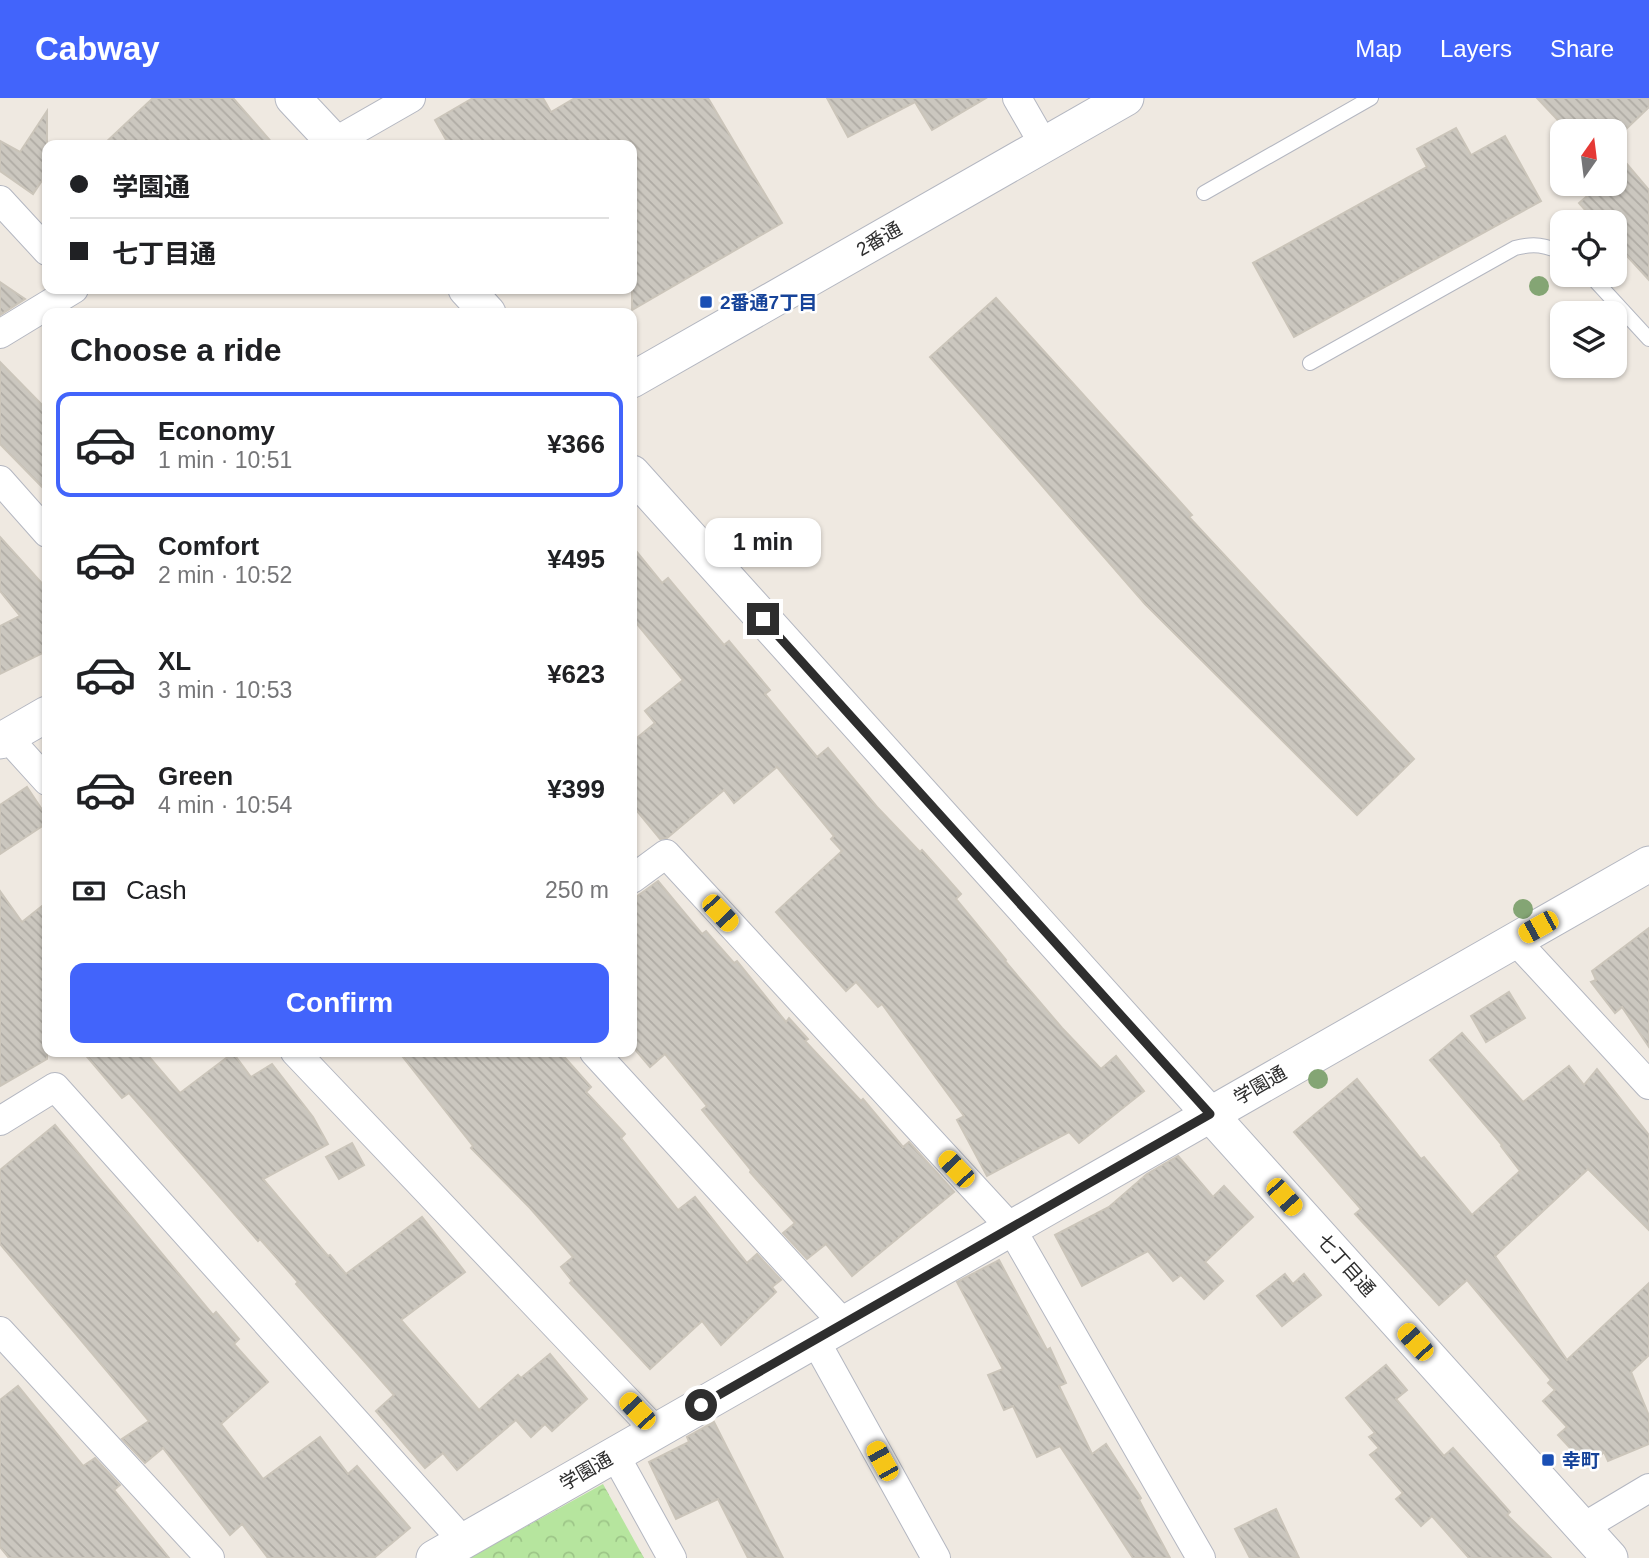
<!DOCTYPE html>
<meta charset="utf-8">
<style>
:root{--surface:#fff;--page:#f2f2f2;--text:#202124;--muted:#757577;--line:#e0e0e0;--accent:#4264fb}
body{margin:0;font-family:Helvetica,"Noto Sans JP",sans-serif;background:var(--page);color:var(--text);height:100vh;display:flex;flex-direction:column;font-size:26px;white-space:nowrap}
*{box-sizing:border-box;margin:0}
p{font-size:23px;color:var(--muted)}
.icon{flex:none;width:38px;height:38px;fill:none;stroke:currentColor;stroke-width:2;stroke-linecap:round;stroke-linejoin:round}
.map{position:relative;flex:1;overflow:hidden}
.side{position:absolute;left:42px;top:210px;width:595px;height:749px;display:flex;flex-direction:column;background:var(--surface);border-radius:14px;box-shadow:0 2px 5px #0004}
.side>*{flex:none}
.top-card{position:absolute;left:42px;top:42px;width:595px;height:154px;border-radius:14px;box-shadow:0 2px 5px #0004;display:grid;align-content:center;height:154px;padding:0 28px;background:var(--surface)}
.needle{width:46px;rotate:14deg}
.tools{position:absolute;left:1550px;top:21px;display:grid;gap:14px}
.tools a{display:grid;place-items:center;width:77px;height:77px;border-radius:14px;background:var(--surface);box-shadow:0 2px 5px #0004;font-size:35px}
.end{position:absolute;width:32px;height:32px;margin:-16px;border:9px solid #2e2e2e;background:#fff;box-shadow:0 0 0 4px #fff}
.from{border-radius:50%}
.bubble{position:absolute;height:49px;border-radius:14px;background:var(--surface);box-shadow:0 2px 5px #0004;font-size:23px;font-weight:700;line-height:49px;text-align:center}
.car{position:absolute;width:21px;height:42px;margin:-21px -10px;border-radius:9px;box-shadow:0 0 5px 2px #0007;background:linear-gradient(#f5c518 24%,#345 0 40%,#f5c518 0 76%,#345 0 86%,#f5c518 0)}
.top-card b{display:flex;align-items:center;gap:24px;height:66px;font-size:26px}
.top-card b+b{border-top:2px solid var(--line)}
.top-card i{width:18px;height:18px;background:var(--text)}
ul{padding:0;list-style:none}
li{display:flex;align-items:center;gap:21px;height:105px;margin:0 14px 10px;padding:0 14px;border:4px solid transparent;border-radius:14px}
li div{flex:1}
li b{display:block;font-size:26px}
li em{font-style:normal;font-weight:700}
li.on{border-color:var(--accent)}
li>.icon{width:63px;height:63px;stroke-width:1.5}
h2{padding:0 28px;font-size:32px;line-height:84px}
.pay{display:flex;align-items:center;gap:18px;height:77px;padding:0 28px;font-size:26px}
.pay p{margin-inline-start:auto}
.button{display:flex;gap:14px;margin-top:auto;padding:14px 28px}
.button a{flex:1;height:80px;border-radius:14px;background:var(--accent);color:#fff;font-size:28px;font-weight:700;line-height:80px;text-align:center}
header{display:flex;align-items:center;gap:42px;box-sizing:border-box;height:98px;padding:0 35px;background:var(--accent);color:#fff}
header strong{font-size:33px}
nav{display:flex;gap:38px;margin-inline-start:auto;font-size:24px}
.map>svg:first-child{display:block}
.park{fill:url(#park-crowns)}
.building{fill:url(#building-back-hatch);stroke:#cbc5ba;stroke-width:2}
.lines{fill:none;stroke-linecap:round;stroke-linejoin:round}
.service-casing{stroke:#b4b7c1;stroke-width:16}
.minor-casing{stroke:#b4b7c1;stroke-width:30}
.tertiary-casing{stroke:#b4b7c1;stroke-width:37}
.service{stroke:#fff;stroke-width:14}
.minor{stroke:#fff;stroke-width:28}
.tertiary{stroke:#fff;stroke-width:35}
.tree{fill:#84a574}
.route{stroke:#2e2e2e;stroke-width:9}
.transit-dot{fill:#1a4fb4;stroke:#fff;stroke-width:2.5}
.labels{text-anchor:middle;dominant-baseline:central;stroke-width:5;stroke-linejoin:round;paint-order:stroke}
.street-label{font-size:19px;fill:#2e2e2e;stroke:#fff}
.transit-label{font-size:19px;font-weight:bold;fill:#164399;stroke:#fff;text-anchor:start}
</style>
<header>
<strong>Cabway</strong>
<nav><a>Map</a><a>Layers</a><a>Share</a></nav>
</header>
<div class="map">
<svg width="1649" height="1460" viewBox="0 0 1649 1460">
<defs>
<pattern id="park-crowns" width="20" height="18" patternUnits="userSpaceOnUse" patternTransform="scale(1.75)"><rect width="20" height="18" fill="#b6e59e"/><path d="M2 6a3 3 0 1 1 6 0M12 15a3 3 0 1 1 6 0" fill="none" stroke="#9dc588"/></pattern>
<pattern id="building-back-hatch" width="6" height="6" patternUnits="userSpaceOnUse" patternTransform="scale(1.75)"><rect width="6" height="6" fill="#cbc7bf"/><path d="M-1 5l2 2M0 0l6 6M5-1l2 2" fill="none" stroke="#afaba4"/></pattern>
</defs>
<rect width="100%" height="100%" fill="#efe9e1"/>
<path class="park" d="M603,1386L644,1460H469Z"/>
<g class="building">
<path d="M153,0H233L274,47H103Z"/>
<path d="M473,0H543L551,14L575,0H708L782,125L632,212V47H449L435,22Z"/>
<path d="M827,0H986L932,32L915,4L848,39Z"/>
<path d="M1537,0H1649V9L1624,33H1568Z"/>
<path d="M47,13V75L33,96L0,73V43L20,54Z"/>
<path d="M1456,30L1471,57L1505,38L1541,103L1294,239L1253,165L1427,69L1417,51Z"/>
<path d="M1626,65L1649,92V182L1615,145V124H1596L1579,105L1601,86H1615V74Z"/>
<path d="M0,184L25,201L0,217Z"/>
<path d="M996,200L1192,417L1189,419L1414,661L1357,717L1145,506L930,259Z"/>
<path d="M0,264L47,312V394L0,346Z"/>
<path d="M0,439L47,491V553L0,576V528L20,518L0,493Z"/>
<path d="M632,448L662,485L668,480L724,547L729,543L770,592L765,596L817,659L828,650L877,709L920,754L922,752L961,796L956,801L1006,862L1005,863L1062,930L1101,971L1116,958L1144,993L1079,1045L1069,1034L987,1078L957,1022L964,1018L882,906L878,909L856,884L846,893L776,814L842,753L831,741L834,738L777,669L734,705L724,692L667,740L660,741L632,707V644L655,625L645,613L683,582L632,520Z"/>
<path d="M27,689L47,719V725L0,756V707Z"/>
<path d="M658,783L702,836L706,833L734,865L737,863L786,924L789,920L808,941L805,943L861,1003L863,1001L903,1049L909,1044L954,1094L852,1178L826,1146L807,1161L783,1135L795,1125L750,1074L751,1072L702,1012L707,1008L665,956L650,969L632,948V802Z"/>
<path d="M0,793L22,824L47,804V961L0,988Z"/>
<path d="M1649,830V949L1622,909L1615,915L1591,884L1596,882L1592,873Z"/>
<path d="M1509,894L1525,920L1486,944L1471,918Z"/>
<path d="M1462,935L1523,1004L1569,968L1584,987L1597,971L1649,1037V1132L1588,1071L1495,1158L1567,1262L1649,1185V1257L1631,1274L1649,1318V1346L1608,1363L1604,1354L1588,1369L1558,1337L1567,1329L1543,1303L1555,1292L1548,1285L1551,1282L1467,1182L1439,1207L1355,1116L1361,1111L1294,1034L1357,981L1421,1061L1424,1059L1472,1117L1520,1073L1501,1048L1502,1047L1430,962Z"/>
<path d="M83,954H145L180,995L233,955L251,979L272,966L313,1019L328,1046L263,1081L328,1158L330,1157L346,1176L422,1119L465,1174L401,1222L479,1312L518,1277L521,1280L550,1256L587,1301L552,1333L545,1326L531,1339L516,1322L457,1372L443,1355L425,1370L376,1313L394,1297L296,1186L298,1184L260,1141L258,1143L129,995L122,1000Z"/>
<path d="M399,954H560L591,989L586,994L625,1036L621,1040L678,1112L695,1099L747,1165L757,1156L781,1182L772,1189L776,1194L721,1247L702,1223L650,1271L570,1185L572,1183L561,1169L573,1159L530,1110L471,1050L473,1048Z"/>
<path d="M55,1027L213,1217L216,1214L239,1241L234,1246L268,1284L221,1326L263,1381L320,1339L348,1376L357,1368L410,1430L374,1460H268L242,1426L230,1437L163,1350L145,1365L122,1341L149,1323L0,1146V1072Z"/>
<path d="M352,1045L364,1067L339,1081L326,1059Z"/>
<path d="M1178,1058L1213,1099L1224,1088L1253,1119L1205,1164L1223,1183L1204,1201L1181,1177L1173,1183L1148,1153L1082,1188L1055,1137L1109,1109L1147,1076Z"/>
<path d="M999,1162L1047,1252L1050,1250L1066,1285L1059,1288L1092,1356L1106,1346L1141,1400L1139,1402L1170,1460H1133L1060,1348L1037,1359L1013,1308L1004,1312L988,1277L1003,1271L957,1184Z"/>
<path d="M1285,1176L1293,1186L1304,1176L1321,1197L1282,1228L1257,1198Z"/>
<path d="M1386,1267L1407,1292L1396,1301L1444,1358L1453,1350L1510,1414L1507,1417L1551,1460H1469L1432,1418L1421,1428L1396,1401L1403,1395L1370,1357L1379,1350L1369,1339L1375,1335L1346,1300Z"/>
<path d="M18,1288L83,1368L95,1360L120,1387L114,1392L169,1460H9L0,1449V1302Z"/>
<path d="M714,1324L783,1460H748L718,1401L676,1421L649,1364L689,1344L687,1339Z"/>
<path d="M1276,1411L1299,1460H1250L1235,1431Z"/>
</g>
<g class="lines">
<defs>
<g id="service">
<path d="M1204,95L1371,0"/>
<path d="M1590,177L1649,241"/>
<path d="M1310,265L1515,150C1534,145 1545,147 1563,155"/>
</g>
<g id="minor">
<path d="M1017,0L1044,47"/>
<path d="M329,47L411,0"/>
<path d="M0,102L47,153"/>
<path d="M0,236L74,191"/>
<path d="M0,382L47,435"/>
<path d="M7,639L47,683"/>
<path d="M632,781L666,756L1011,1130L1201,1460"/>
<path d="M1515,842L1649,987"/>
<path d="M295,954L656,1333"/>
<path d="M594,954L844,1226"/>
<path d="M0,1023L55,989L463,1443"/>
<path d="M0,1233L210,1460"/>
<path d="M815,1242L936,1460"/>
<path d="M615,1357L672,1460"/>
<path d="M1582,1430L1649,1390"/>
</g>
<g id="tertiary">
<path d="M293,0L337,47"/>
<path d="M466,191L488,215"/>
<path d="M632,282L1126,0"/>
<path d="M632,375L1610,1460"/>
<path d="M0,643L47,616"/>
<path d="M434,1460L1649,766"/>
</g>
</defs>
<use href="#service" class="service-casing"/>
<use href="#minor" class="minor-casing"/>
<use href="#tertiary" class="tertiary-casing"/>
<use href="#service" class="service"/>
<use href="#minor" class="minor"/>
<use href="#tertiary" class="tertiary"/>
</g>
<g class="tree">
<circle cx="1539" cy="188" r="10"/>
<circle cx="1523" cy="811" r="10"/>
<circle cx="1318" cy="981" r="10"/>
</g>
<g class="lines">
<path class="route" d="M701,1307L1210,1016L763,521"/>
</g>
<g class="transit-dot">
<rect x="699" y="197" width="14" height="14" rx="3.5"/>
<rect x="1541" y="1355" width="14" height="14" rx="3.5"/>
</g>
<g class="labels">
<g class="street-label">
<text transform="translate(879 141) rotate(-30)">2番通</text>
<text transform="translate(1260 987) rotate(-30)">学園通</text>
<text transform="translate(1346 1167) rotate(48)">七丁目通</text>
<text transform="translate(586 1373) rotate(-30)">学園通</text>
</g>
<g class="transit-label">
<text x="720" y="204">2番通7丁目</text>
<text x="1562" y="1362">幸町</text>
</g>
</g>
</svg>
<div class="tools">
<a><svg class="needle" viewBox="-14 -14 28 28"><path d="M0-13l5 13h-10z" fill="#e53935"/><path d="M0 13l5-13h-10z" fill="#757577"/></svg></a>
<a><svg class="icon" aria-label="locate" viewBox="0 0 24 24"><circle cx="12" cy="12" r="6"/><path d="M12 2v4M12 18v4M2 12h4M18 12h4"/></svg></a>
<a><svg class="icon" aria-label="layers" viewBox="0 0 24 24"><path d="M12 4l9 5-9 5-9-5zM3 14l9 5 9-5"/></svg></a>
</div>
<i class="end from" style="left:701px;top:1307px"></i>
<i class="end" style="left:763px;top:521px"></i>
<div class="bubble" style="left:705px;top:420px;width:116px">1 min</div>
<i class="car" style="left:720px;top:815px;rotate:137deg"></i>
<i class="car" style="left:1538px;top:829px;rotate:241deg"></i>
<i class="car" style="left:956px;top:1071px;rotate:317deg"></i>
<i class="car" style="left:1284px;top:1099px;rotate:138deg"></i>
<i class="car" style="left:1415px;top:1244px;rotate:318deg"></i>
<i class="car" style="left:637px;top:1313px;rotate:317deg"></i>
<i class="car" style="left:882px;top:1363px;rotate:331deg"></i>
<div class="top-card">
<b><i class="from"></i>学園通</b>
<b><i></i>七丁目通</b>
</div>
<section class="side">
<h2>Choose a ride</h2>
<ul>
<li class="on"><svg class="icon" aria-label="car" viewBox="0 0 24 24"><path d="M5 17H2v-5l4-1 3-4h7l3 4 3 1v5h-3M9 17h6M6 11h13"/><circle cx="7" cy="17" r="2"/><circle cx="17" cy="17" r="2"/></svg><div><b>Economy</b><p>1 min · 10:51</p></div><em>¥366</em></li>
<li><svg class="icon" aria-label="car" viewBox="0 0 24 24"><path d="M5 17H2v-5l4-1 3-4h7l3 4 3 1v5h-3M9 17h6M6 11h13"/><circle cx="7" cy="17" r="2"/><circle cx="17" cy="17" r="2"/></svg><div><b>Comfort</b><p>2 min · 10:52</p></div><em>¥495</em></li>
<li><svg class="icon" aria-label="car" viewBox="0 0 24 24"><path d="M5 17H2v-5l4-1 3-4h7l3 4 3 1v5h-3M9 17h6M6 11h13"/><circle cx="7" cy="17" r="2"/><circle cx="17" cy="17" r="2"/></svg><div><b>XL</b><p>3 min · 10:53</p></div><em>¥623</em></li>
<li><svg class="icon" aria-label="car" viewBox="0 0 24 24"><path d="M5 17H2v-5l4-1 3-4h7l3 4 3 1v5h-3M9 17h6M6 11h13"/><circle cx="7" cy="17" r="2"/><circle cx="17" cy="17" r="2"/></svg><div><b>Green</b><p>4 min · 10:54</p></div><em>¥399</em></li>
</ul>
<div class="pay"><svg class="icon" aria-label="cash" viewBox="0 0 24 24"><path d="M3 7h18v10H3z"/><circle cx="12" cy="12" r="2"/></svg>Cash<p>250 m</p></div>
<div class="button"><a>Confirm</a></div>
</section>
</div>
